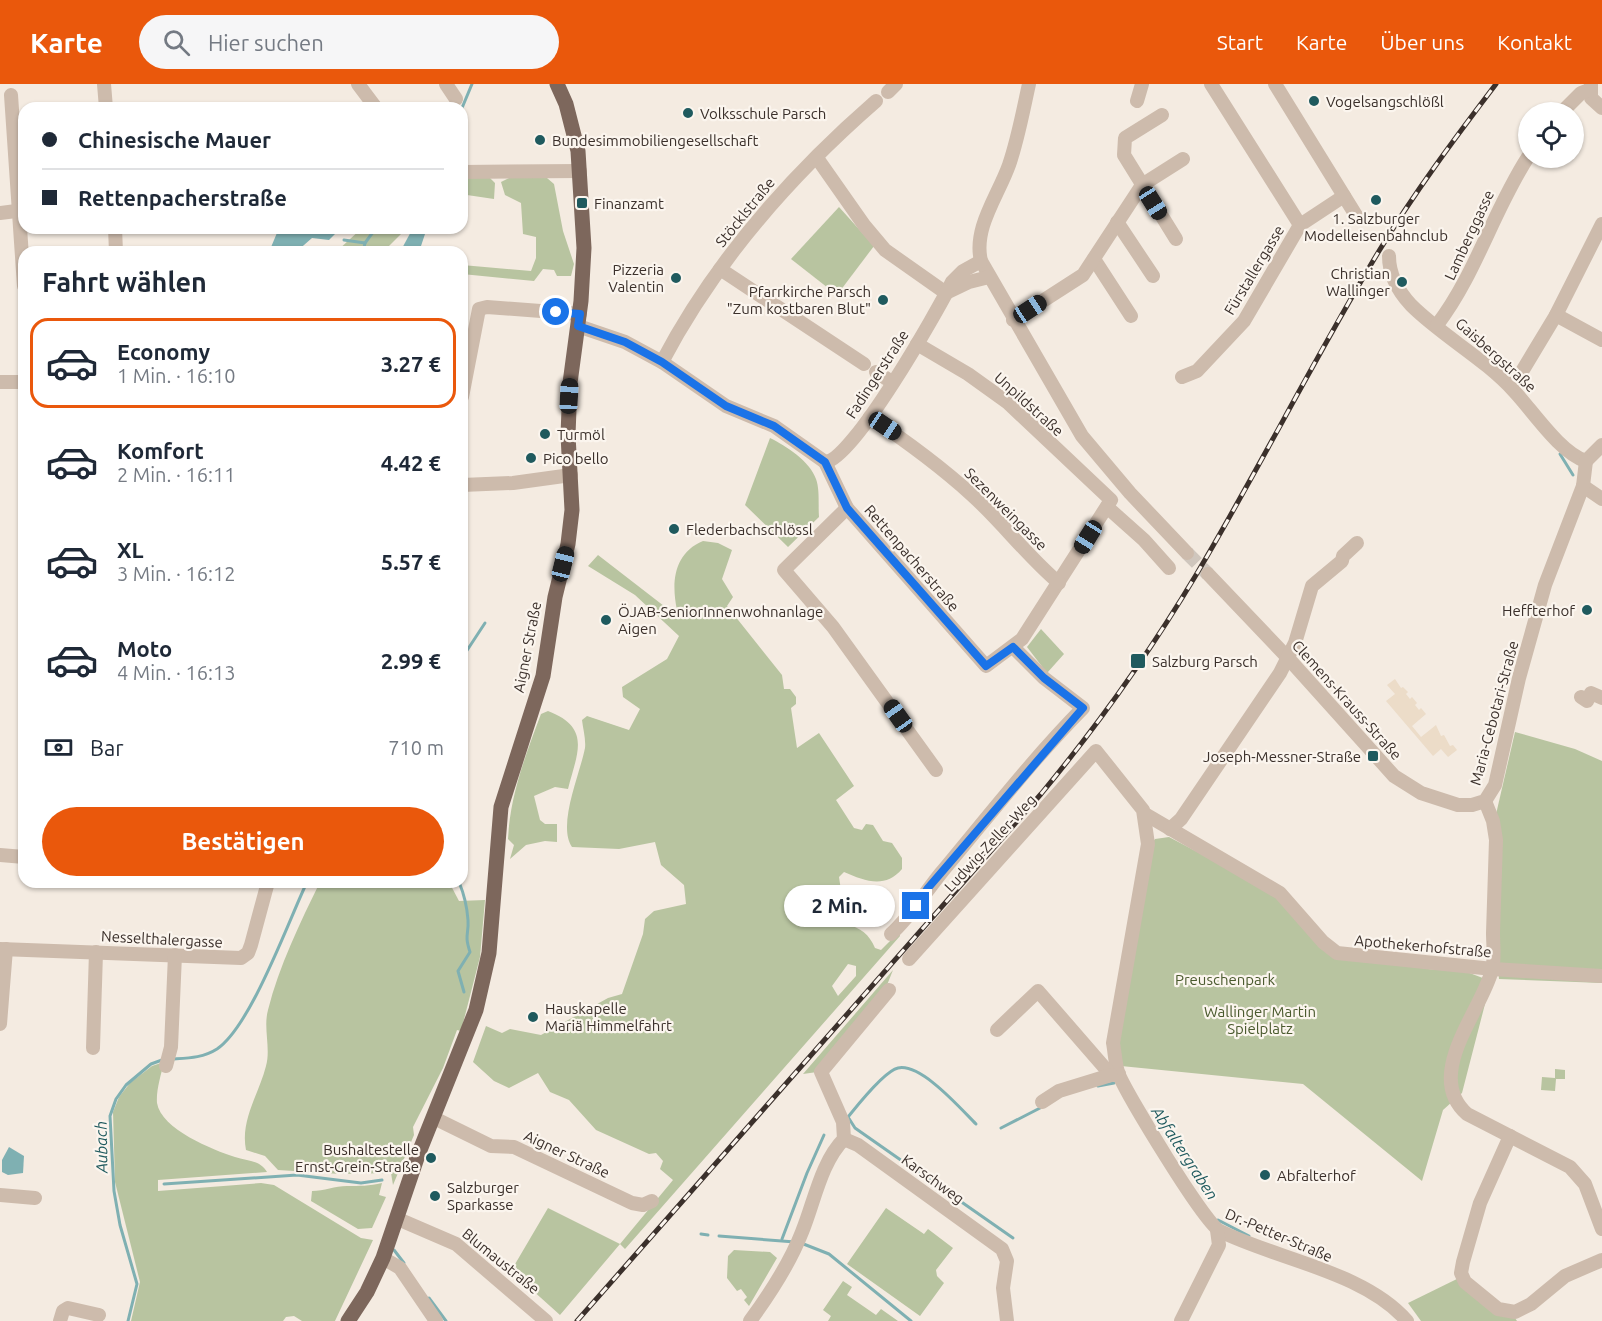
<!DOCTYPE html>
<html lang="de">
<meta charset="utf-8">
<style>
:root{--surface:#fff;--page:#f6f6f7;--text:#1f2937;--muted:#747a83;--line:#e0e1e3;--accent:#ea580c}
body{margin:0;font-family:Ubuntu,sans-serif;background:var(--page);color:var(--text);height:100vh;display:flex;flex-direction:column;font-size:22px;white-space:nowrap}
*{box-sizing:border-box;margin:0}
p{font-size:20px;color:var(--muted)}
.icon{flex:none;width:33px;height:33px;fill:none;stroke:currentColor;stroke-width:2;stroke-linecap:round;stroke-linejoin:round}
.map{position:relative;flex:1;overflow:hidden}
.details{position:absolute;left:18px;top:162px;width:450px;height:642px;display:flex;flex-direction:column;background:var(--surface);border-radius:18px;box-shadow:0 2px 4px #0004}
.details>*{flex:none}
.top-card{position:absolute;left:18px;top:18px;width:450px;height:132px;border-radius:18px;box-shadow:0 2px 4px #0004;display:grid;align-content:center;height:132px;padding:0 24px;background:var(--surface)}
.fabs{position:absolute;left:1518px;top:18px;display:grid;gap:12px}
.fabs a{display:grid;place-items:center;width:66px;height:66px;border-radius:50%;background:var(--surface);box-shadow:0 2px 4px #0004;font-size:30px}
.end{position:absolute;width:27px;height:27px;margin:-14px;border:8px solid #1a73e8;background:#fff;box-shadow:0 0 0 3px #fff}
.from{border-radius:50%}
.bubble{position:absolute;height:42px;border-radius:21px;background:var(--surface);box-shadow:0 2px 4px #0004;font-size:20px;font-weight:600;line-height:42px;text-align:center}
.car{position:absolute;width:18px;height:36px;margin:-18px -9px;border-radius:8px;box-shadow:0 0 4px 2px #0007;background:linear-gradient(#222 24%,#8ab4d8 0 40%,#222 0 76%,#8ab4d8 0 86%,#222 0)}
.top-card b{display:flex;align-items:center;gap:21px;height:57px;font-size:22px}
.top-card b+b{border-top:2px solid var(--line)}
.top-card i{width:15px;height:15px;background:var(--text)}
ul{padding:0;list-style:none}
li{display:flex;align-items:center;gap:18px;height:90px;margin:0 12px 9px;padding:0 12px;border:3px solid transparent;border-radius:18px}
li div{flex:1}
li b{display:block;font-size:22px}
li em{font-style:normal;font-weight:600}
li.selected{border-color:var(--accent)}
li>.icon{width:54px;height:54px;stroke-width:1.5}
h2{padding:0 24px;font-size:27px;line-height:72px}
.pay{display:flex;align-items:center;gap:15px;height:66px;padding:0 24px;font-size:22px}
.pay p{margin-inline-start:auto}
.cta{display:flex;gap:12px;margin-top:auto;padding:12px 24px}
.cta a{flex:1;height:69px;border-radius:36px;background:var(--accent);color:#fff;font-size:24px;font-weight:600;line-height:69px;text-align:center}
header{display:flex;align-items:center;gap:36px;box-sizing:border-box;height:84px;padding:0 30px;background:var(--accent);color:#fff}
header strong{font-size:28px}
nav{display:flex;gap:33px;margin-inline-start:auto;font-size:21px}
.search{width:420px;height:54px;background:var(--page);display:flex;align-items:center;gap:15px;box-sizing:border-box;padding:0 21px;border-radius:33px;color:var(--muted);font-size:22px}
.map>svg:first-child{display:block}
.green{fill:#b8c4a0;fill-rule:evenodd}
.plaza{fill:#ecdcc8}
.water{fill:#7fb0b2}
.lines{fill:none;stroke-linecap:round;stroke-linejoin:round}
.stream{stroke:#7fb0b2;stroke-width:3}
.minor-tunnel{stroke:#cfc6bd;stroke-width:14;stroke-dasharray:14 7;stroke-linecap:butt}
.minor{stroke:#cdbbac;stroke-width:14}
.major{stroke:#7d675c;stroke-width:15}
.rail-casing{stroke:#3b302b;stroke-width:5}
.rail{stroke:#fbf5ee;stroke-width:3;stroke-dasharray:9;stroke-linecap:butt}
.route{stroke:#1a73e8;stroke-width:8}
.poi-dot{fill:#1f5a5e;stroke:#fbf5ee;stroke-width:2}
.labels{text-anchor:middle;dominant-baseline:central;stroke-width:4.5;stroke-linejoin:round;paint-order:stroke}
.poi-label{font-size:15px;fill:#3b302b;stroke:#fbf5ee;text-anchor:start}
.street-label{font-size:15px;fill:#3b302b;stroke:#fbf5ee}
.park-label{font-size:15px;fill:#4a5a2e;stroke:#fbf5ee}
.water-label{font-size:16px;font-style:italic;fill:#1f5a5e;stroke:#fbf5ee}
</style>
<header>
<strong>Karte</strong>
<div class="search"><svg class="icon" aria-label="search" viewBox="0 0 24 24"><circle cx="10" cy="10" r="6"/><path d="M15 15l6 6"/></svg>Hier suchen</div>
<nav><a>Start</a><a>Karte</a><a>Über uns</a><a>Kontakt</a></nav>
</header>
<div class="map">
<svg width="1602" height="1237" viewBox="0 0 1602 1237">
<rect width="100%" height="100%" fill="#f4ebe1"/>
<g class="green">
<path d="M488,92L495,99L494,115L467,111L462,112V94Z"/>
<path d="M535,93L547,94L554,100L563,147L574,180L571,192H557L554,186L543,185L534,197L462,190V181L531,187L536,174V153L523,150L521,119L505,111L501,98L509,94Z"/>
<path d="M839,123L874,162L837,211L791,175Z"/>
<path d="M362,144H407L383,168H336Z"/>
<path d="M770,354C786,362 810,377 816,395C820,406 818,421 819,433L788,463L745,421Z"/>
<path d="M703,457L718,459L732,466L722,495L733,513L727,522L782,591L784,605H790L796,613V620L791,624L797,664L819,649L854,702L836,716L854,744L862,746L866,740L873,741L883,757L892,759L902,774V785C885,805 865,797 844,788L839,793L846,840C861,844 869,850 875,864L881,866L899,848L900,852L625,1165L620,1160L560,1231L511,1187L548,1124L620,1160L673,1096L660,1085L663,1077L656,1069L649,1070L596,1046L569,1016L550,1008L538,989L509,1004L494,997L473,978L486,942L502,949L510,945L541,951L608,914L622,910L643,850L645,835L654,827L686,820L684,801L661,781L655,758L619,765L572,763C557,741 580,690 585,664C586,655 583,645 582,636L587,632L629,646L640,625L623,613L622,603L667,575L679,552L635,511L588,482L598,471L673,529L677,526C671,498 674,469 703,457ZM848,880L856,882V892L838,912L832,902Z"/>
<path d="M1041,545L1064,570L1047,589L1027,563Z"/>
<path d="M548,627C592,644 577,669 568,705L555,703L534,712L540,736L545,740H557V758L545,757L526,761L510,775L514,761L508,755C510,711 526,670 541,630Z"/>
<path d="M1515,648L1575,665L1602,677V899L1499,895L1491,752Z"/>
<path d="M1169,753L1222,781L1255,793L1345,871L1428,885L1467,888L1488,896L1485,920L1462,1009L1443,1026L1422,1097L1303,1000L1111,981L1148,765L1155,755Z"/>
<path d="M320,798H449L459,817L485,816L480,873L461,947L457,946L443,984L413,1043L414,1051L393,1101L391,1089L341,1090L278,1086L265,1072L246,1066C240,1036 259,1010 266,982C271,964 263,944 268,926C279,882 300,839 320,798Z"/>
<path d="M893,886L883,911L817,988L803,990Z"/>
<path d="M164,978C161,991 156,1006 157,1019C161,1045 213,1066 235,1073C247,1077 260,1076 267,1088L158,1096V1107L261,1099L274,1101L361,1154L373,1156L335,1237H302L294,1232L286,1233L283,1237H131L140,1198L115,1098L113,1028L119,1013L130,999L152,982Z"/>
<path d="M1555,985L1565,986V995H1556L1555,1007L1541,1006L1542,993L1555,994Z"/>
<path d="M382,1099L379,1111L386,1113L372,1144L358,1145L311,1117L312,1107C324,1107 335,1102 347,1102C360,1102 369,1102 382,1099Z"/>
<path d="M886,1124L924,1150L928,1145L953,1164L936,1186L937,1192L944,1199L920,1232L847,1180Z"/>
<path d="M734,1166L770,1168L777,1174L749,1222L744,1216L747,1213L741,1205L737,1207L727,1194L728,1172Z"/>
<path d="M1463,1192L1515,1234L1517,1237H1421L1408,1219Z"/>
<path d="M843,1197L852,1203L847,1211L876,1231L881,1225L898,1237H828L831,1232L823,1226Z"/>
</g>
<path class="plaza" d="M1395,595L1401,604L1403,603L1408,608L1406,610L1410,615L1412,613L1417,619L1415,621L1419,626L1421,624L1426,630L1412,642L1421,653L1436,641L1441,652L1444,651L1450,662L1453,661L1457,666L1448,673L1441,665L1433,672L1386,617L1395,610L1387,601Z"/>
<g class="water">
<path d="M279,144H334L337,148L329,156L312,154L296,168H269Z"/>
<path d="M413,144H427L419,168H400Z"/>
<path d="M9,1063L24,1072L23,1089L8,1091L2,1088V1076Z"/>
</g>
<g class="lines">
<g class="stream">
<path d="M462,24L472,0"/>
<path d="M344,156L365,159"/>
<path d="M363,168L365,159L376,144"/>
<path d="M1560,370L1573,391"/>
<path d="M462,574L485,539"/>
<path d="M459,798C464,810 467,822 468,836C469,851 464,850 470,868L458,887L464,908"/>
<path d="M172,975C188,974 203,974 217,965C251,942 288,838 307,798"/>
<path d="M1098,1002L1114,999"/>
<path d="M1001,1044L1042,1023"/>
<path d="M925,1093L855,1044L848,1033C857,1022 884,987 898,984C921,979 960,1024 976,1040"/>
<path d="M930,1096L1013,1154"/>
<path d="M164,1100L297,1091L361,1099L382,1096"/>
<path d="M1218,1136L1249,1152"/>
<path d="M701,1150L708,1151"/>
<path d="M719,1152L795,1158"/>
<path d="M782,1155L807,1089L824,1051"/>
<path d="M801,1159L829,1170L911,1237"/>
<path d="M394,1166L404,1179"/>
<path d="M429,1214L446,1237"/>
<path d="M128,1237L137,1200L120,1141L114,1107L110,1032L116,1015L126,1001L151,980L162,976"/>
</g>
<path class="minor-tunnel" d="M1187,469L1208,490"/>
<g class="minor">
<path d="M104,0L106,24"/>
<path d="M358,0L376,24"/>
<path d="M446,0L456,15"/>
<path d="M1029,0C1023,27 1018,55 1009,81C998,112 973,144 981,177L1082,352L1130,409L1187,469"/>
<path d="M1211,0L1300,141"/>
<path d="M1275,0L1357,133"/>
<path d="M1591,0V14L1602,24"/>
<path d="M888,8L896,0"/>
<path d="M11,11L24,202"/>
<path d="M1137,17L1142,0"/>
<path d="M1562,28L1581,9L1589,6"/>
<path d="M1162,31L1125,54L1124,71L1176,155"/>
<path d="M817,74L864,141L885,166L946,209"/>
<path d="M462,88L580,87"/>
<path d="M0,129L24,126"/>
<path d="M1117,138L1153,192"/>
<path d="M115,144L116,168"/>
<path d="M1389,172C1389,191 1398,207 1411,221C1442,252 1484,274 1514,307C1533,327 1560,369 1586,377"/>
<path d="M1094,175L1131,232"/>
<path d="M720,185L864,280"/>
<path d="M946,209L969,198L989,193"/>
<path d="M1556,231L1602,256"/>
<path d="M1013,236L1083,191L1142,101L1183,75"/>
<path d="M1437,241C1476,190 1493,127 1528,73"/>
<path d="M578,242L625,258L662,278L726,322L774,342L825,378L847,424L986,582L1022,555L1111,416L1007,318L968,290L917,260"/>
<path d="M662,278C715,177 791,91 876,17"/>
<path d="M876,288L892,298"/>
<path d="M1182,293L1197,287L1244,237L1300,141L1344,112"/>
<path d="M0,298H24"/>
<path d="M1512,304L1556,231L1602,140"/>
<path d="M462,313L479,225L487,223L580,230"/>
<path d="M870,333C906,357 940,382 972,411C1003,439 1027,472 1059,499"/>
<path d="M1586,377L1602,361"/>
<path d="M825,378C852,378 938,226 952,198L963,187L981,177"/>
<path d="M462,401L513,399L571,391"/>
<path d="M1583,402L1602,415"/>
<path d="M1107,423L1144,456L1169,484"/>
<path d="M847,424L784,486L833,543L936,686"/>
<path d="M1208,490L1288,574L1394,692L1421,709L1458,721H1472L1485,717L1495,701L1519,594L1545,501L1583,402L1586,377"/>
<path d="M1581,613L1587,617L1591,609L1602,614"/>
<path d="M1485,717L1493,737L1496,756C1495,787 1494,818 1493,849C1493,860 1495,875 1492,886C1481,928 1423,991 1467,1030L1570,1083L1585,1100L1602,1145"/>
<path d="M1145,730L1280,809L1323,858L1337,869L1493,885L1602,892"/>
<path d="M1170,745L1181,735L1280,589L1295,559L1312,502L1342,477L1343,472L1357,459"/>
<path d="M0,771L24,773"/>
<path d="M891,850C911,832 924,810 941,789C987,734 1032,676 1083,624L1044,594L1013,563"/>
<path d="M0,865L241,874L248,869L251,861L268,798"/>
<path d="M909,875L1096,667L1143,726L1148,760L1113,959C1115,969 1115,981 1119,991C1128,1012 1204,1139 1220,1147C1276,1175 1365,1188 1407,1237"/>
<path d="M0,940L6,865"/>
<path d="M997,946L1038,907L1111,991L1119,990"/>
<path d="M93,964L96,868"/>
<path d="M166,982L171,963L175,871"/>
<path d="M1042,1018L1059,1007L1111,991"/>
<path d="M434,1034L491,1062L514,1063L632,1119L643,1121L652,1117"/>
<path d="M1510,1052L1480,1119L1463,1178L1461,1189L1465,1198L1498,1225L1515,1228L1531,1220L1565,1192L1602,1176"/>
<path d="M844,1055L858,1061L1002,1165L1007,1177L1003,1204L1007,1237"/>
<path d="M0,1111L35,1114"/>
<path d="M398,1135L456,1160L546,1237"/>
<path d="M383,1174L400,1184L436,1237"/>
<path d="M60,1237L63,1227L68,1224L99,1231"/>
<path d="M750,1237C769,1211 790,1179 802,1148C814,1119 821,1078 844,1055L843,1038L821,988L889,906"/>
<path d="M1181,1237L1219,1161L1217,1146"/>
</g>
<path class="major" d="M348,1237L367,1208L383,1174L418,1071L476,926L489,869L501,723L543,592L555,513L568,460L572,426L568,351L570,299L581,217L584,164L578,67L566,20L557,0"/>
<defs>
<path id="rail" d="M577,1237L1041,710C1098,641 1150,568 1196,491C1259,385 1315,273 1379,167C1414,109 1455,54 1496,0"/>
</defs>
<use href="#rail" class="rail-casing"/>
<use href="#rail" class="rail"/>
</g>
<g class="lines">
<path class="route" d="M556,228L580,230L578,242L625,258L662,278L726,322L774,342L825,378L847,424L986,582L1013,563L1044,594L1083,624L928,804L916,822"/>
</g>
<g class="poi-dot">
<circle cx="1314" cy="17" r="6"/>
<circle cx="688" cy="29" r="6"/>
<circle cx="540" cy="56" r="6"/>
<circle cx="1376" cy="116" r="6"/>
<rect x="576" y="113" width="12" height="12" rx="3"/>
<circle cx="676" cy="194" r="6"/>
<circle cx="1402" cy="198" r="6"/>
<circle cx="883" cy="216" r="6"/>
<circle cx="545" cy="350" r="6"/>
<circle cx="531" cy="374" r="6"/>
<circle cx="674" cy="445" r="6"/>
<circle cx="1587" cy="526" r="6"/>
<circle cx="606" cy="536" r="6"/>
<rect x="1130" y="569" width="16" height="16" rx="3"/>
<rect x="1367" y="666" width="12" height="12" rx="3"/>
<circle cx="533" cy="933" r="6"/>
<circle cx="431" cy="1074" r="6"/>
<circle cx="1265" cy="1091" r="6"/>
<circle cx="435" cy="1112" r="6"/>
</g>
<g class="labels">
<g class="poi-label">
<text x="1326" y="17">Vogelsangschlößl</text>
<text x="700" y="29">Volksschule Parsch</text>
<text x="552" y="56">Bundesimmobiliengesellschaft</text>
<text x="594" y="119">Finanzamt</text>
<text x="1376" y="134" text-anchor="middle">1. Salzburger<tspan x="1376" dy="17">Modelleisenbahnclub</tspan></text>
<text x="664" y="185" text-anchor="end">Pizzeria<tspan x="664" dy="17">Valentin</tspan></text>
<text x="1390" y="189" text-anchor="end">Christian<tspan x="1390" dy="17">Wallinger</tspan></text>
<text x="871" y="207" text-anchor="end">Pfarrkirche Parsch<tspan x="871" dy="17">"Zum kostbaren Blut"</tspan></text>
<text x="557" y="350">Turmöl</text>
<text x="543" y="374">Pico bello</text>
<text x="686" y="445">Flederbachschlössl</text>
<text x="1575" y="526" text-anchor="end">Heffterhof</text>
<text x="618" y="527">ÖJAB-SeniorInnenwohnanlage<tspan x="618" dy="17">Aigen</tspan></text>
<text x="1152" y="577">Salzburg Parsch</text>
<text x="1361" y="672" text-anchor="end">Joseph-Messner-Straße</text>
<text x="545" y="924">Hauskapelle<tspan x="545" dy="17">Mariä Himmelfahrt</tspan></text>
<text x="419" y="1065" text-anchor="end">Bushaltestelle<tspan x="419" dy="17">Ernst-Grein-Straße</tspan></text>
<text x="1277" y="1091">Abfalterhof</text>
<text x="447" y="1103">Salzburger<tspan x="447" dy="17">Sparkasse</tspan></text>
</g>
<g class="street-label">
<text transform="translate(745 128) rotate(-51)">Stöcklstraße</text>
<text transform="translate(1469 151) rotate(-65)">Lamberggasse</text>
<text transform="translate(1254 186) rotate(-59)">Fürstallergasse</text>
<text transform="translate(1496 271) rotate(42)">Gaisbergstraße</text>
<text transform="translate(877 290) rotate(-57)">Fadingerstraße</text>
<text transform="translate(1029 320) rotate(42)">Unpildstraße</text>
<text transform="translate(1006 425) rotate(45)">Sezenweingasse</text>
<text transform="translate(912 474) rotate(49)">Rettenpacherstraße</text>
<text transform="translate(527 563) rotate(-79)">Aigner Straße</text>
<text transform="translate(1347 616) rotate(48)">Clemens-Krauss-Straße</text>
<text transform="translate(1494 629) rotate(-75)">Maria-Cebotari-Straße</text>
<text transform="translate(990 759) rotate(-47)">Ludwig-Zeller-Weg</text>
<text transform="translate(162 855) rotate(3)">Nesselthalergasse</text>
<text transform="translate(1423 862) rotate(5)">Apothekerhofstraße</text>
<text transform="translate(567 1070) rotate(25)">Aigner Straße</text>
<text transform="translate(933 1095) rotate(36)">Karschweg</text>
<text transform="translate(1279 1151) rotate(23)">Dr.-Petter-Straße</text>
<text transform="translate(501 1177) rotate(39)">Blumaustraße</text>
</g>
<g class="park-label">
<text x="1225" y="895">Preuschenpark</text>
<text x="1260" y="927">Wallinger Martin<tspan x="1260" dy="17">Spielplatz</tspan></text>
</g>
<g class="water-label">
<text transform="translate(101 1063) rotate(-91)">Aubach</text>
<text transform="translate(1185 1069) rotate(57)">Abfaltergraben</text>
</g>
</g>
</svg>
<div class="fabs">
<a><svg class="icon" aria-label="locate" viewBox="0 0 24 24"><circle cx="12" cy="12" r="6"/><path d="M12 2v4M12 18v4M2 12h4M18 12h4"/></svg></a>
</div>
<i class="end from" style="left:556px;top:228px"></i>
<i class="end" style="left:916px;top:822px"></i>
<div class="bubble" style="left:784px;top:801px;width:111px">2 Min.</div>
<i class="car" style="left:1153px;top:119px;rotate:148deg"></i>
<i class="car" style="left:1030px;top:225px;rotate:57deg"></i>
<i class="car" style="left:569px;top:312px;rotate:3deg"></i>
<i class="car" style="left:885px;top:342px;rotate:124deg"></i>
<i class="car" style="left:1088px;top:453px;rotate:212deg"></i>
<i class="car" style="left:563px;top:480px;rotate:14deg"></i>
<i class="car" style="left:898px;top:632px;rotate:325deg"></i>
<div class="top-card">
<b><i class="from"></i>Chinesische Mauer</b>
<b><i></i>Rettenpacherstraße</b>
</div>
<section class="details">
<h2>Fahrt wählen</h2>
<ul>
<li class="selected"><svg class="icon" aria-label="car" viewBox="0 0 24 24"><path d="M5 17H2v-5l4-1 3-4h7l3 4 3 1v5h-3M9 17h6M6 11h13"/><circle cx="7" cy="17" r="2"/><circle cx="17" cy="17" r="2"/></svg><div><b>Economy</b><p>1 Min. · 16:10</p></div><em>3.27 €</em></li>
<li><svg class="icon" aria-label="car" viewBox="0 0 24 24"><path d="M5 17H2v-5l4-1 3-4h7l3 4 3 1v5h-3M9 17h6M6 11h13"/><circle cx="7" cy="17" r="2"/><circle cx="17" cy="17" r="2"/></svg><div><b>Komfort</b><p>2 Min. · 16:11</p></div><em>4.42 €</em></li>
<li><svg class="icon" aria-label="car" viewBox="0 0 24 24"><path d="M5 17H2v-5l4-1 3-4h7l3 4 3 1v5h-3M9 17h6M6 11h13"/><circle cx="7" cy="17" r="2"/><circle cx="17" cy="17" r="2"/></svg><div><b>XL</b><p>3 Min. · 16:12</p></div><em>5.57 €</em></li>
<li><svg class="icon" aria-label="car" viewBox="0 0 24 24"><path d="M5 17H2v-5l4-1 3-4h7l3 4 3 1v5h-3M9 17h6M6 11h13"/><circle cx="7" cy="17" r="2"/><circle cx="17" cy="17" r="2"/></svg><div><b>Moto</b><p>4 Min. · 16:13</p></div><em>2.99 €</em></li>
</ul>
<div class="pay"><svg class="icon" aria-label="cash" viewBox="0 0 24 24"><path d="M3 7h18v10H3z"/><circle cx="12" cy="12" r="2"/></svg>Bar<p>710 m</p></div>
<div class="cta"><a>Bestätigen</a></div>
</section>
</div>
